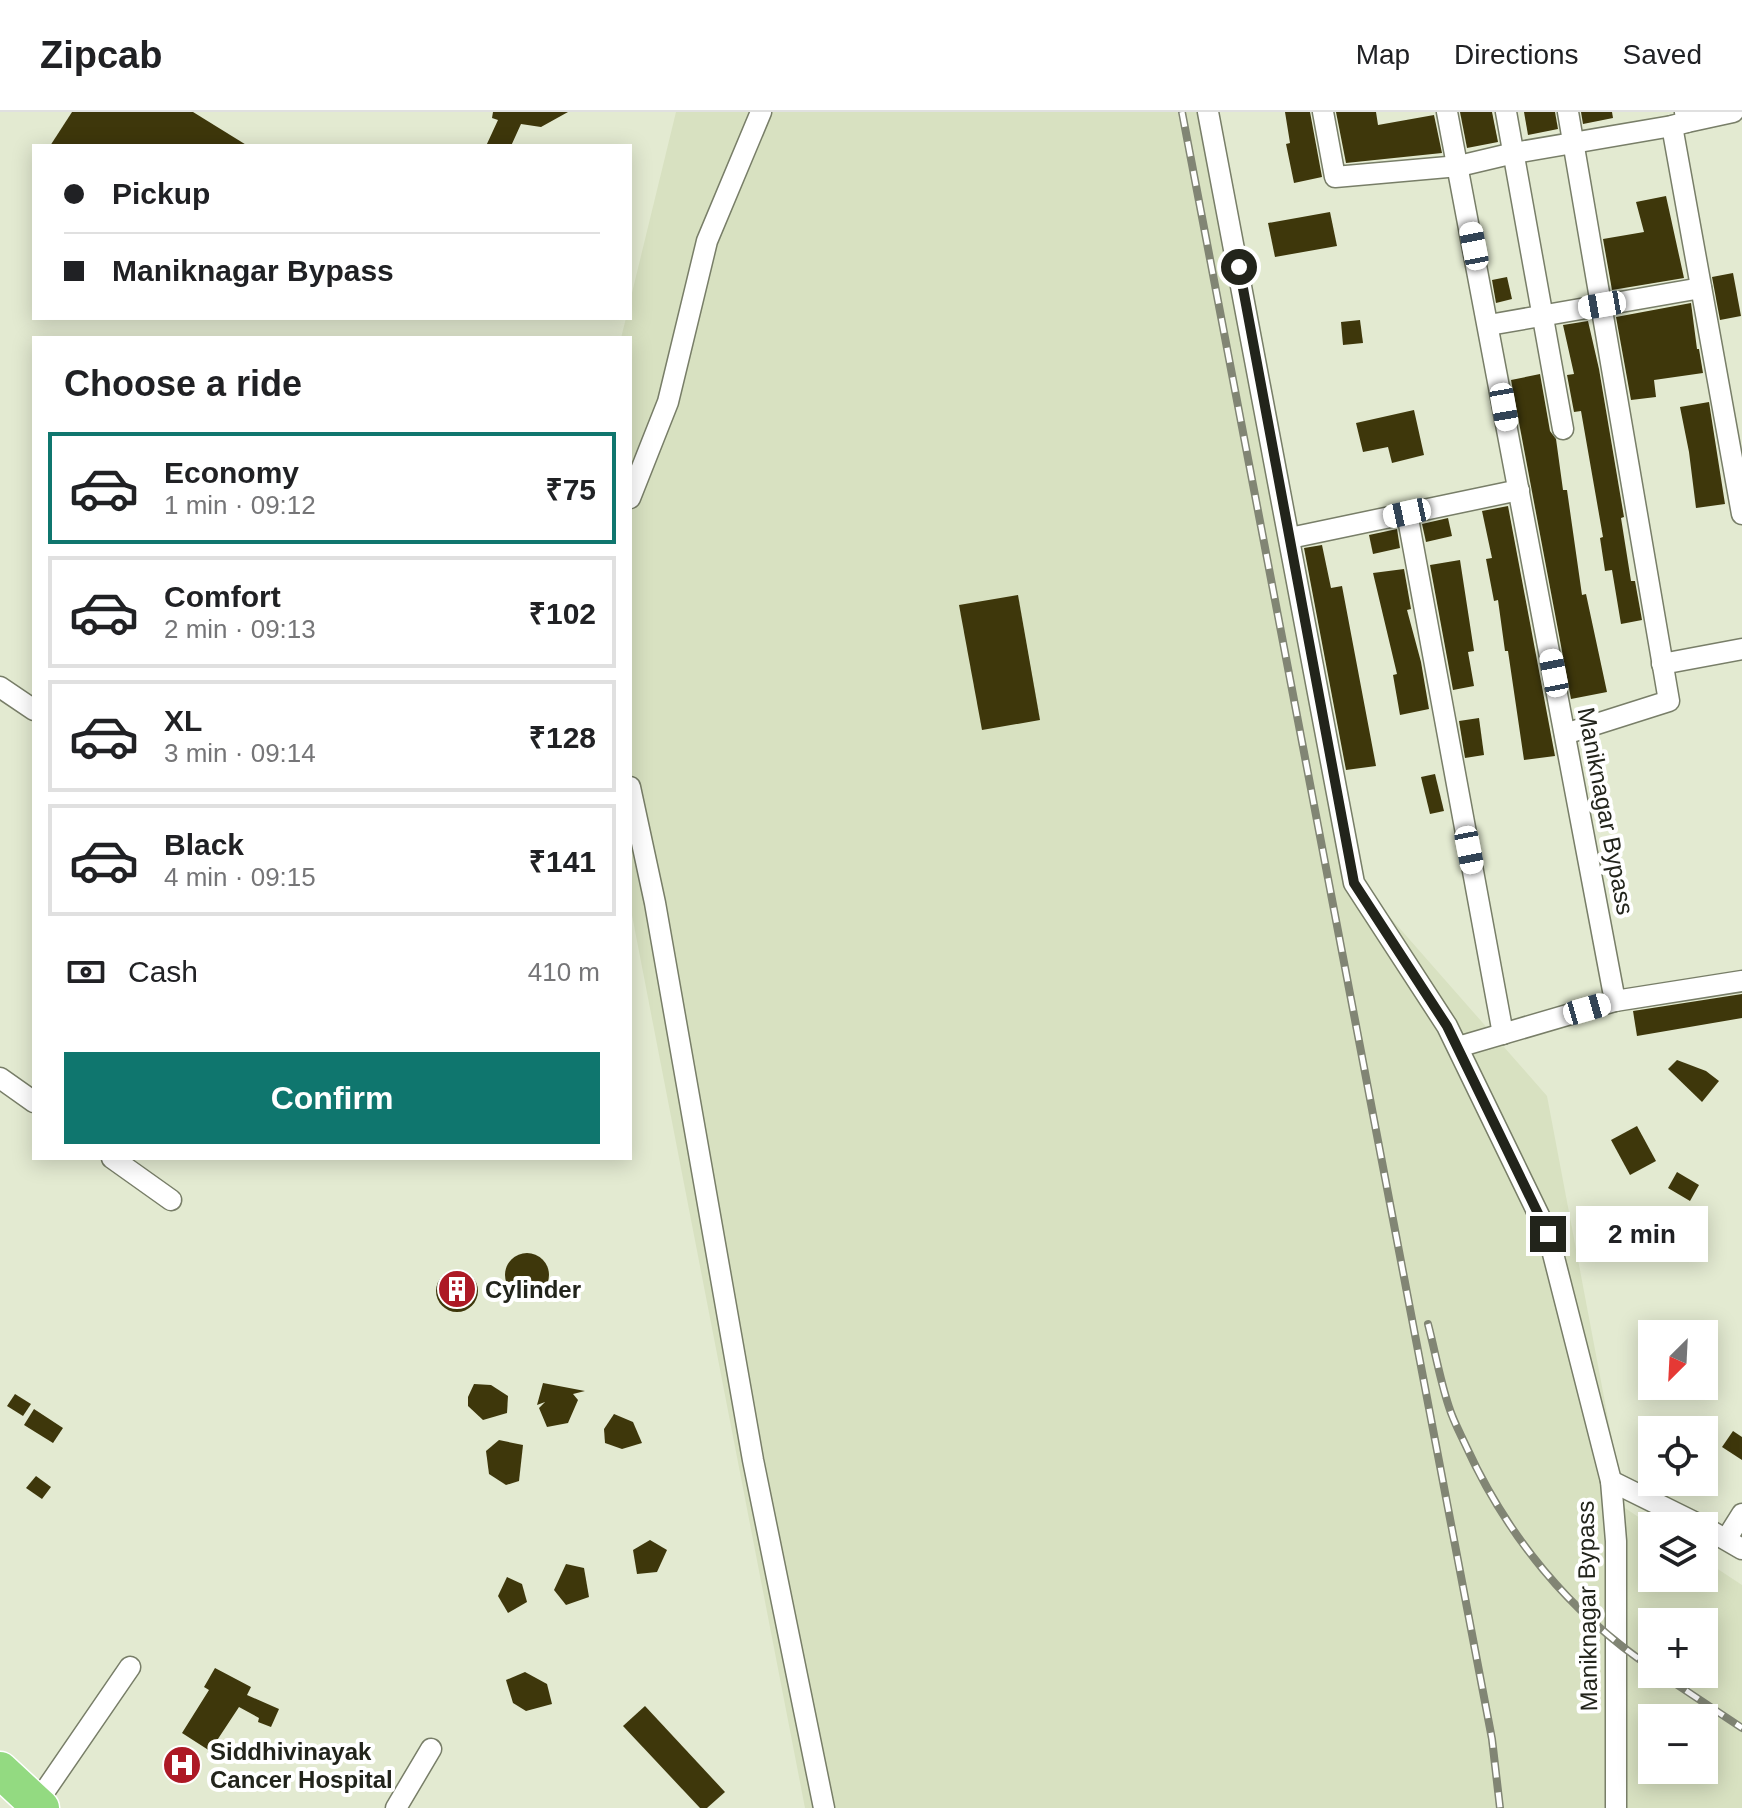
<!DOCTYPE html>
<meta charset="utf-8">
<style>
:root{--surface:#fff;--page:#f6f6f6;--text:#202124;--muted:#757577;--line:#e0e0e0;--accent:#0f766e}
body{margin:0;font-family:Helvetica,sans-serif;background:var(--page);color:var(--text);height:100vh;display:flex;flex-direction:column;font-size:30px;white-space:nowrap}
*{box-sizing:border-box;margin:0}
p{font-size:26px;color:var(--muted)}
.icon{flex:none;width:44px;height:44px;fill:none;stroke:currentColor;stroke-width:2;stroke-linecap:round;stroke-linejoin:round}
.map{position:relative;flex:1;overflow:hidden}
.side{position:absolute;left:32px;top:224px;width:600px;height:824px;display:flex;flex-direction:column;background:var(--surface);border-radius:0px;box-shadow:0 4px 20px #0003}
.side>*{flex:none}
.hud{position:absolute;left:32px;top:32px;width:600px;height:176px;border-radius:0px;box-shadow:0 4px 20px #0003;display:grid;align-content:center;height:176px;padding:0 32px;background:var(--surface)}
.needle{width:52px;rotate:204deg}
.controls{position:absolute;left:1638px;top:1208px;display:grid;gap:16px}
.controls a{display:grid;place-items:center;width:80px;height:80px;border-radius:0px;background:var(--surface);box-shadow:0 4px 20px #0003;font-size:40px}
.end{position:absolute;width:36px;height:36px;margin:-18px;border:10px solid #22241b;background:#fff;box-shadow:0 0 0 4px #fff}
.from{border-radius:50%}
.bubble{position:absolute;height:56px;border-radius:0px;background:var(--surface);box-shadow:0 4px 20px #0003;font-size:26px;font-weight:700;line-height:56px;text-align:center}
.car{position:absolute;width:24px;height:48px;margin:-24px -12px;border-radius:10px;box-shadow:0 0 6px 2px #0007;background:linear-gradient(#fff 24%,#345 0 40%,#fff 0 76%,#345 0 86%,#fff 0)}
.hud b{display:flex;align-items:center;gap:28px;height:76px;font-size:30px}
.hud b+b{border-top:2px solid var(--line)}
.hud i{width:20px;height:20px;background:var(--text)}
ul{padding:0;list-style:none}
li{display:flex;align-items:center;gap:24px;height:112px;margin:0 16px 12px;padding:0 16px;border:4px solid var(--line);border-radius:0px}
li div{flex:1}
li b{display:block;font-size:30px}
li em{font-style:normal;font-weight:700}
li.on{border-color:var(--accent)}
li>.icon{width:72px;height:72px;stroke-width:1.5}
h2{padding:0 32px;font-size:36px;line-height:96px}
.pay{display:flex;align-items:center;gap:20px;height:88px;padding:0 32px;font-size:30px}
.pay p{margin-inline-start:auto}
.button{display:flex;gap:16px;margin-top:auto;padding:16px 32px}
.button a{flex:1;height:92px;border-radius:0px;background:var(--accent);color:#fff;font-size:32px;font-weight:700;line-height:92px;text-align:center}
header{display:flex;align-items:center;gap:48px;box-sizing:border-box;height:112px;padding:0 40px;background:var(--surface);border-bottom:2px solid var(--line)}
header strong{font-size:38px}
nav{display:flex;gap:44px;margin-inline-start:auto;font-size:28px}
.map>svg:first-child{display:block}
.built{fill:#d8e1c1;fill-rule:evenodd}
.building{fill:#3e370b}
.lines{fill:none;stroke-linecap:round;stroke-linejoin:round}
.street-casing{stroke:#787e68;stroke-width:23}
.highway-casing{stroke:#fff;stroke-width:39}
.street{stroke:#fff;stroke-width:20}
.highway{stroke:#93da81;stroke-width:36}
.rail-casing{stroke:#818574;stroke-width:8}
.rail{stroke:#fff;stroke-width:5;stroke-dasharray:15;stroke-linecap:butt}
.route{stroke:#22241b;stroke-width:10}
.labels{text-anchor:middle;dominant-baseline:central;stroke-width:8;stroke-linejoin:round;paint-order:stroke}
.street-label{font-size:24px;fill:#22241b;stroke:#fff}
.poi-label{font-size:24px;font-weight:bold;fill:#22241b;stroke:#fff;text-anchor:start}
</style>
<header>
<strong>Zipcab</strong>
<nav><a>Map</a><a>Directions</a><a>Saved</a></nav>
</header>
<div class="map">
<svg width="1742" height="1696" viewBox="0 0 1742 1696">
<rect width="100%" height="100%" fill="#e3ead1"/>
<path class="built" d="M676,0H1219L1366,778L1547,984L1625,1396L1652,1414V1466H1704V1448L1742,1473V1696H805L630,793V226H621L626,206H630V189ZM1652,1510H1704V1562H1652ZM1652,1606H1704V1658H1652Z"/>
<g class="building">
<path d="M72,0H193L248,34H50Z"/>
<path d="M493,0H568L541,15L521,12L511,34H486L498,8L492,6Z"/>
<path d="M1285,0H1310L1322,65L1294,71L1286,32L1290,31Z"/>
<path d="M1336,0H1376L1378,13L1434,3L1442,41L1346,51Z"/>
<path d="M1460,0H1492L1498,30L1467,36Z"/>
<path d="M1524,0H1555L1558,17L1528,23Z"/>
<path d="M1581,0H1612L1613,6L1583,12Z"/>
<path d="M1666,84L1684,166L1612,178L1603,127L1644,120L1636,90Z"/>
<path d="M1330,100L1337,134L1275,145L1268,111Z"/>
<path d="M1733,161L1741,204L1720,208L1712,165Z"/>
<path d="M1507,165L1512,187L1496,191L1492,168Z"/>
<path d="M1691,191L1697,237H1699L1703,261L1654,268L1656,285L1631,288L1616,205Z"/>
<path d="M1360,208L1363,231L1343,233L1341,210Z"/>
<path d="M1588,209L1599,257L1624,405L1621,406L1631,469H1635L1642,508L1621,512L1612,458L1605,459L1600,426L1603,425L1581,299L1574,300L1567,263L1574,262L1563,213Z"/>
<path d="M1540,262L1550,319L1556,327L1563,378H1567L1582,483L1586,482L1607,580L1571,587L1511,268Z"/>
<path d="M1709,290L1725,392L1696,396L1689,340L1680,295Z"/>
<path d="M1414,298L1424,343L1392,351L1388,335L1363,340L1356,311Z"/>
<path d="M1508,394L1555,644L1524,648L1508,539H1505L1498,488L1494,489L1486,447L1492,446L1482,399Z"/>
<path d="M1448,406L1452,424L1426,430L1422,412Z"/>
<path d="M1397,417L1400,436L1373,442L1369,423Z"/>
<path d="M1322,433L1331,476L1342,474L1376,654L1346,658L1304,436Z"/>
<path d="M1460,448L1474,539L1468,540L1474,574L1453,578L1430,453Z"/>
<path d="M1404,457L1411,497L1407,498L1421,550L1429,597L1400,603L1393,563L1397,562L1373,461Z"/>
<path d="M1018,483L1040,608L982,618L959,493Z"/>
<path d="M1479,606L1484,643L1465,646L1459,609Z"/>
<path d="M1435,662L1444,699L1430,702L1421,665Z"/>
<path d="M1742,882V906L1637,924L1633,899Z"/>
<path d="M1677,948L1706,959L1719,969L1702,990L1668,957Z"/>
<path d="M1637,1014L1656,1049L1630,1063L1611,1028Z"/>
<path d="M1677,1060L1699,1073L1690,1089L1668,1076Z"/>
<circle cx="527" cy="1163" r="22"/>
<circle cx="457" cy="1179" r="21"/>
<path d="M543,1271L585,1279L573,1282L578,1288L568,1311L547,1315L539,1296L545,1290L537,1293Z"/>
<path d="M474,1272L491,1273L508,1284L507,1301L483,1308L468,1294V1285Z"/>
<path d="M15,1282L31,1292L23,1304L7,1294Z"/>
<path d="M34,1297L63,1316L53,1331L24,1313Z"/>
<path d="M614,1302L633,1310L642,1331L622,1337L605,1331L604,1317Z"/>
<path d="M1733,1319L1742,1325V1348L1722,1335Z"/>
<path d="M499,1328L523,1333L519,1369L506,1373L489,1362L486,1339Z"/>
<path d="M36,1364L51,1375L42,1387L26,1376Z"/>
<path d="M650,1428L667,1438L657,1460L637,1462L633,1438Z"/>
<path d="M566,1452L584,1456L589,1485L566,1493L554,1478Z"/>
<path d="M507,1465L522,1472L527,1490L508,1501L498,1484Z"/>
<path d="M215,1556L251,1575L247,1583L279,1597L271,1615L258,1610L259,1606L239,1595L210,1639L182,1621L209,1578L204,1575Z"/>
<path d="M525,1560L547,1572L552,1592L526,1599L513,1591L506,1568Z"/>
<path d="M645,1594L725,1680L707,1696H700L623,1614Z"/>
</g>
<g class="lines">
<defs>
<g id="street">
<path d="M1208,0L1354,771L1447,914L1548,1122L1611,1369L1616,1429V1696"/>
<path d="M1323,0L1335,65L1459,54L1514,41L1672,14L1687,10L1685,0"/>
<path d="M1447,0L1615,889"/>
<path d="M1506,0L1563,317"/>
<path d="M1687,10L1733,0"/>
<path d="M1672,14L1742,402"/>
<path d="M1489,213L1701,176"/>
<path d="M630,386L668,290L707,129L761,0"/>
<path d="M1407,401L1503,922"/>
<path d="M1290,426L1519,378"/>
<path d="M1662,552L1742,537"/>
<path d="M0,575L34,598"/>
<path d="M1565,622L1669,589L1568,0"/>
<path d="M630,675L655,791L753,1348L824,1696"/>
<path d="M1458,935L1615,889L1742,869"/>
<path d="M0,966L34,990"/>
<path d="M112,1046L171,1088"/>
<path d="M1611,1369L1702,1414"/>
<path d="M1704,1415L1742,1437"/>
<path d="M1727,1426L1742,1402"/>
<path d="M36,1692L130,1555"/>
<path d="M396,1696L431,1637"/>
</g>
<path id="highway" d="M0,1658L41,1696"/>
</defs>
<use href="#street" class="street-casing"/>
<use href="#highway" class="highway-casing"/>
<use href="#street" class="street"/>
<use href="#highway" class="highway"/>
<defs>
<g id="rail">
<path d="M1182,0L1492,1627L1500,1696"/>
<path d="M1428,1212C1435,1239 1440,1268 1449,1295C1453,1308 1460,1321 1466,1334C1507,1424 1570,1501 1652,1556"/>
<path d="M1661,1562L1742,1616"/>
</g>
</defs>
<use href="#rail" class="rail-casing"/>
<use href="#rail" class="rail"/>
</g>
<g class="lines">
<path class="route" d="M1239,155L1354,771L1447,914L1548,1122"/>
</g>
<defs>
<symbol id="building-disc" viewBox="-11 -11 22 22"><circle r="9.5" fill="#ad1925" stroke="#fff"/><path d="M-4-6H4V6H1V3H-1V6H-4ZM-2.5-4.3h1.7v1.8h-1.7ZM.8-4.3h1.7v1.8H.8ZM-2.5-1h1.7V.8h-1.7ZM.8-1h1.7V.8H.8Z" fill="#fff"/></symbol>
<symbol id="hospital-disc" viewBox="-11 -11 22 22"><circle r="9.5" fill="#ad1925" stroke="#fff"/><path d="M-5-5h3v3.5h4V-5h3V5h-3V1.5h-4V5h-3Z" fill="#fff"/></symbol>
</defs>
<g fill-rule="evenodd">
<use href="#building-disc" x="435" y="1155" width="44" height="44"/>
<use href="#hospital-disc" x="160" y="1631" width="44" height="44"/>
</g>
<g class="labels">
<g class="street-label">
<text transform="translate(1606 699) rotate(79)">Maniknagar Bypass</text>
<text transform="translate(1587 1494) rotate(-91)">Maniknagar Bypass</text>
</g>
<g class="poi-label">
<text x="485" y="1177">Cylinder</text>
<text x="210" y="1639">Siddhivinayak<tspan x="210" dy="28">Cancer Hospital</tspan></text>
</g>
</g>
</svg>
<div class="controls">
<a><svg class="needle" viewBox="-14 -14 28 28"><path d="M0-13l5 13h-10z" fill="#e53935"/><path d="M0 13l5-13h-10z" fill="#757577"/></svg></a>
<a><svg class="icon" aria-label="locate" viewBox="0 0 24 24"><circle cx="12" cy="12" r="6"/><path d="M12 2v4M12 18v4M2 12h4M18 12h4"/></svg></a>
<a><svg class="icon" aria-label="layers" viewBox="0 0 24 24"><path d="M12 4l9 5-9 5-9-5zM3 14l9 5 9-5"/></svg></a>
<a>+</a>
<a>−</a>
</div>
<i class="end from" style="left:1239px;top:155px"></i>
<i class="end" style="left:1548px;top:1122px"></i>
<div class="bubble" style="left:1576px;top:1094px;width:132px">2 min</div>
<i class="car" style="left:1474px;top:134px;rotate:349deg"></i>
<i class="car" style="left:1602px;top:193px;rotate:260deg"></i>
<i class="car" style="left:1504px;top:295px;rotate:170deg"></i>
<i class="car" style="left:1407px;top:401px;rotate:258deg"></i>
<i class="car" style="left:1554px;top:561px;rotate:349deg"></i>
<i class="car" style="left:1469px;top:738px;rotate:169deg"></i>
<i class="car" style="left:1587px;top:897px;rotate:74deg"></i>
<div class="hud">
<b><i class="from"></i>Pickup</b>
<b><i></i>Maniknagar Bypass</b>
</div>
<section class="side">
<h2>Choose a ride</h2>
<ul>
<li class="on"><svg class="icon" aria-label="car" viewBox="0 0 24 24"><path d="M5 17H2v-5l4-1 3-4h7l3 4 3 1v5h-3M9 17h6M6 11h13"/><circle cx="7" cy="17" r="2"/><circle cx="17" cy="17" r="2"/></svg><div><b>Economy</b><p>1 min · 09:12</p></div><em>₹75</em></li>
<li><svg class="icon" aria-label="car" viewBox="0 0 24 24"><path d="M5 17H2v-5l4-1 3-4h7l3 4 3 1v5h-3M9 17h6M6 11h13"/><circle cx="7" cy="17" r="2"/><circle cx="17" cy="17" r="2"/></svg><div><b>Comfort</b><p>2 min · 09:13</p></div><em>₹102</em></li>
<li><svg class="icon" aria-label="car" viewBox="0 0 24 24"><path d="M5 17H2v-5l4-1 3-4h7l3 4 3 1v5h-3M9 17h6M6 11h13"/><circle cx="7" cy="17" r="2"/><circle cx="17" cy="17" r="2"/></svg><div><b>XL</b><p>3 min · 09:14</p></div><em>₹128</em></li>
<li><svg class="icon" aria-label="car" viewBox="0 0 24 24"><path d="M5 17H2v-5l4-1 3-4h7l3 4 3 1v5h-3M9 17h6M6 11h13"/><circle cx="7" cy="17" r="2"/><circle cx="17" cy="17" r="2"/></svg><div><b>Black</b><p>4 min · 09:15</p></div><em>₹141</em></li>
</ul>
<div class="pay"><svg class="icon" aria-label="cash" viewBox="0 0 24 24"><path d="M3 7h18v10H3z"/><circle cx="12" cy="12" r="2"/></svg>Cash<p>410 m</p></div>
<div class="button"><a>Confirm</a></div>
</section>
</div>
